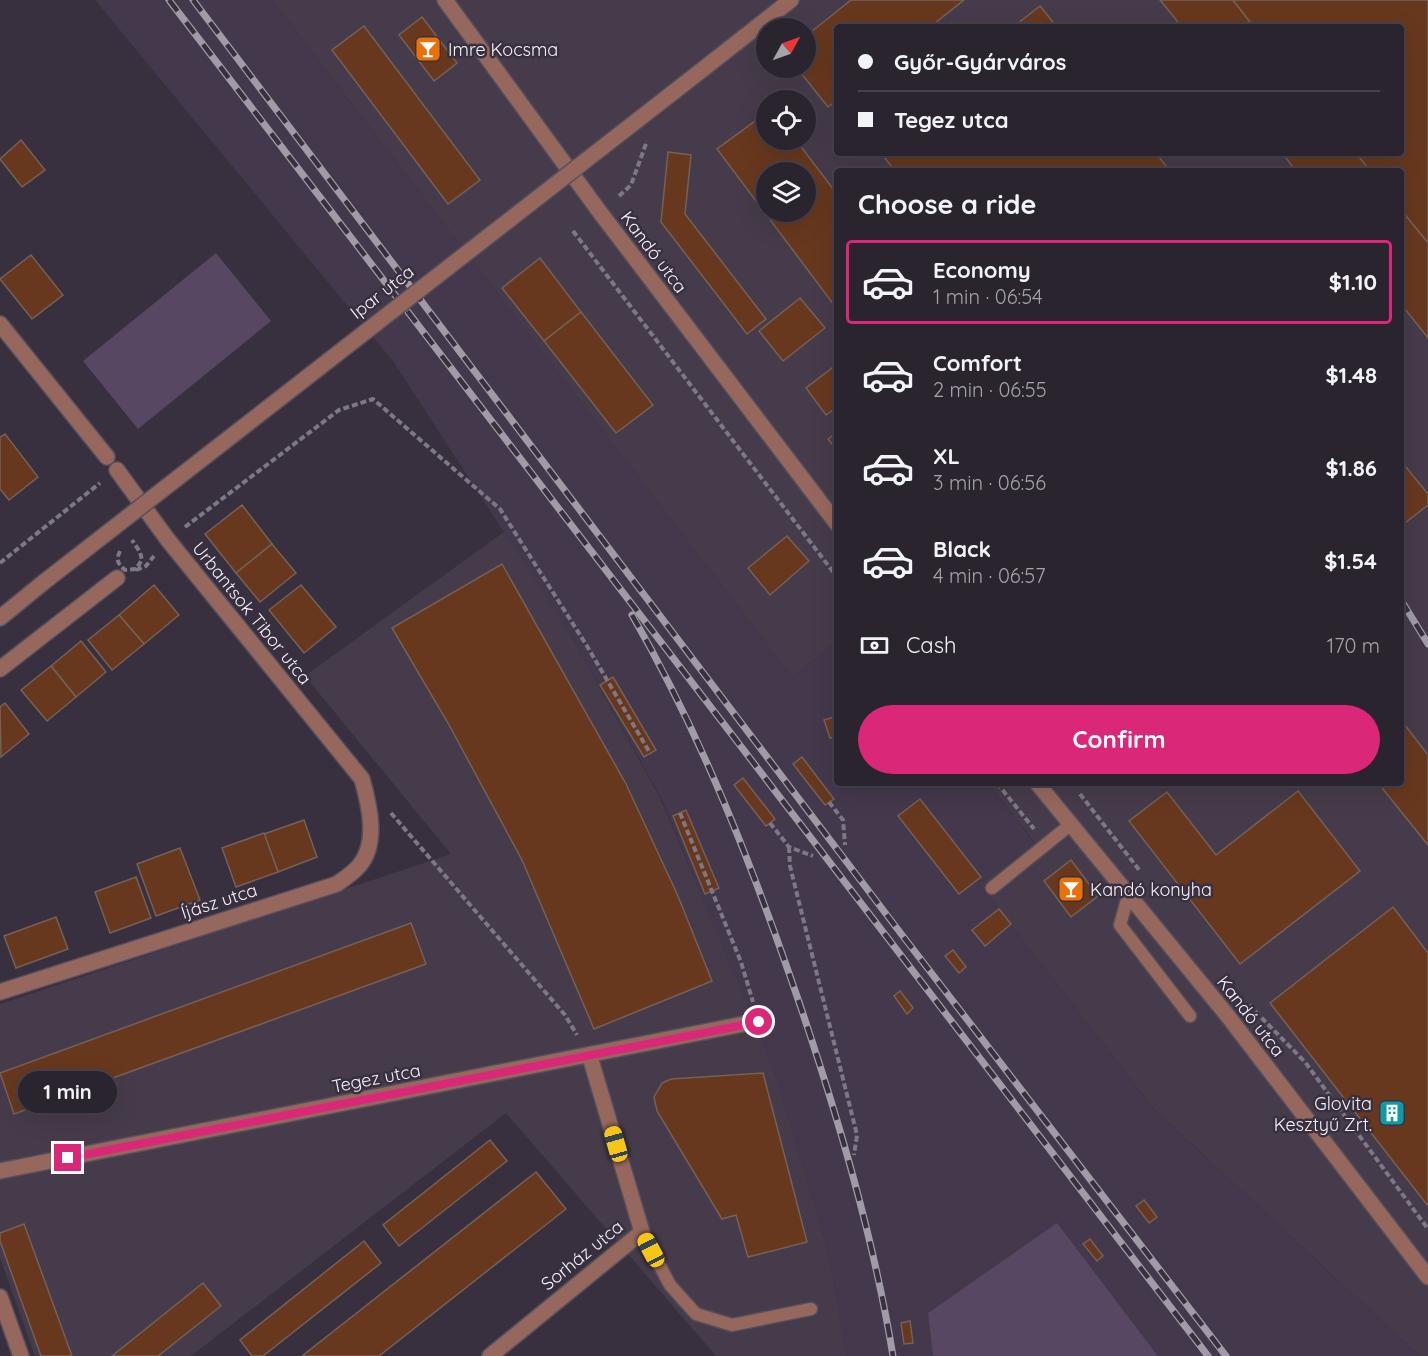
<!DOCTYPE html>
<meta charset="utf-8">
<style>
:root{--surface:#2a242f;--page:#322c37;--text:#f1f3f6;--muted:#a5a4aa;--line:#46414b;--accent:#db2777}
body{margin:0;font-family:Quicksand,sans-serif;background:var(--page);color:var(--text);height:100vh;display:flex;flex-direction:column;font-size:22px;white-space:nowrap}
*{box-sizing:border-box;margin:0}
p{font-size:20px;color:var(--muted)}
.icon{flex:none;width:33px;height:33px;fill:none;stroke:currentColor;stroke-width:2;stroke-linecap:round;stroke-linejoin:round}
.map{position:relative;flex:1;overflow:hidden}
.details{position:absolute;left:834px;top:168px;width:570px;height:618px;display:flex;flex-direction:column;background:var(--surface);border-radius:6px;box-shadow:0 6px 24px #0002,0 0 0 2px var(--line)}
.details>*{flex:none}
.guide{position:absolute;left:834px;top:24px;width:570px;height:132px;border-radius:6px;box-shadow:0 6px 24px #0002,0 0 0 2px var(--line);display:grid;align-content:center;height:132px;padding:0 24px;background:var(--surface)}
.needle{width:39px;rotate:50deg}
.buttons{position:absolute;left:756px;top:18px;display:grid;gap:12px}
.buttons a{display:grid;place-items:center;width:60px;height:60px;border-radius:50%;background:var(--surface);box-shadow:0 6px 24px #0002,0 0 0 2px var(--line);font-size:30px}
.end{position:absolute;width:27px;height:27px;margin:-14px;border:8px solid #db2777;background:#fff;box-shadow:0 0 0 3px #fff}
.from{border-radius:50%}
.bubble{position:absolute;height:42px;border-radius:21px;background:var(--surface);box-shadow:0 6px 24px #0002,0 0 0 2px var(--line);font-size:20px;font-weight:700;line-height:42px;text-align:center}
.car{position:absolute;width:18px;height:36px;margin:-18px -9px;border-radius:8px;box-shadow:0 0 4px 2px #0007;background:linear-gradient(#f5c518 24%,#345 0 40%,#f5c518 0 76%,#345 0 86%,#f5c518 0)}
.guide b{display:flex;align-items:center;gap:21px;height:57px;font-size:22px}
.guide b+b{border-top:2px solid var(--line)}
.guide i{width:15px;height:15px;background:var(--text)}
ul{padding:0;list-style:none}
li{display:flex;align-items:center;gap:18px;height:84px;margin:0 12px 9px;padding:0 12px;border:3px solid transparent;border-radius:6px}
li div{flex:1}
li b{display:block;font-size:22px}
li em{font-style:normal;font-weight:700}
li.on{border-color:var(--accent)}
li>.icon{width:54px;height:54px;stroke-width:1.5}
h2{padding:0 24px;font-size:27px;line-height:72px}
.pay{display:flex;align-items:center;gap:15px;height:66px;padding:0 24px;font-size:22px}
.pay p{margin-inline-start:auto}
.button{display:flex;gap:12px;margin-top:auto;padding:12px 24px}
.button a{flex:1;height:69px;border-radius:36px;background:var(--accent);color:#fff;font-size:24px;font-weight:700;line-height:69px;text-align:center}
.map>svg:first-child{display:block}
.industrial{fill:#463b4a;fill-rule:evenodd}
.built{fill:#44384c}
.green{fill:#574763}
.building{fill:#67381e;stroke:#746158;stroke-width:1.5;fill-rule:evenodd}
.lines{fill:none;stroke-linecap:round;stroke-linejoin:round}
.service-casing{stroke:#564f5d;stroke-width:15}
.minor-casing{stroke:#564f5d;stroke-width:18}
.tertiary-casing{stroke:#564f5d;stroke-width:18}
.path{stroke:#7e7884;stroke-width:4;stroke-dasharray:6 3;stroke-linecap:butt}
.service{stroke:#96685d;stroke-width:12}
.minor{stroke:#96685d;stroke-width:15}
.tertiary{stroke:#96685d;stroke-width:15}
.rail-casing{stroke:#a19ba7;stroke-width:7}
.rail{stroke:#38303f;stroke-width:4.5;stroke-dasharray:14;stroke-linecap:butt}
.tertiary-bridge-casing{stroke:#564f5d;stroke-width:18;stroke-linecap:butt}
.path-bridge{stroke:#7e7884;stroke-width:4;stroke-dasharray:6 3;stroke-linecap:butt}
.tertiary-bridge{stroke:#96685d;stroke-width:15}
.route{stroke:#db2777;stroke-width:8}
.labels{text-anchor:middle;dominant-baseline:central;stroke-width:5;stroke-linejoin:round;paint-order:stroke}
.poi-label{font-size:18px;fill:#f6f1fa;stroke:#38303f;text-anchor:start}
.street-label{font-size:18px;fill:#f6f1fa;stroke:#38303f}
</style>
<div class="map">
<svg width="1428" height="1356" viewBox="0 0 1428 1356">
<rect width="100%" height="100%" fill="#38303f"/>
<g class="industrial">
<path d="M272,0H1428V1356H1419L1153,1108L979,884L1035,843L988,783H1401V171H837V642L792,677ZM837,27H1401V153H837ZM766,28H806V68H766ZM766,100H806V140H766ZM766,172H806V212H766Z"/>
<path d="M505,531L572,637L660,798L744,996L777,1079L827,1247L847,1356H716L506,1113L191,1356H35L0,1258V1004L451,854L305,676Z"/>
</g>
<path class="built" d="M95,0H272L792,677L837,642V783H988L1035,844L979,884L1153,1108L1419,1356H1158L1057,1224L928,1313L933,1356H847L827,1247L777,1079L661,798L572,637L393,361Z"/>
<g class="green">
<path d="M216,253L271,321L138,429L83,361Z"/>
<path d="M1057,1223L1158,1356H933L928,1313Z"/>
</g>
<g class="building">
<path d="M851,0H964L930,27H837V100L828,107L797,68H806V36Z"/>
<path d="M1160,0H1233L1254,27H1182Z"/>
<path d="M1233,0H1428V243L1401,210V171H1370L1356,153H1401V27H1254Z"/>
<path d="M1040,6L1057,27H1013Z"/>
<path d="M422,17L457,63L434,81L399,35Z"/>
<path d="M364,26L480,180L448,204L332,50Z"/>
<path d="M766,113V140H796L837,194V309L717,149ZM766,172H806V212H766Z"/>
<path d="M21,140L45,170L22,187L0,159Z"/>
<path d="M668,152L691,155L685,214L766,319L747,334L661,222Z"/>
<path d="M881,153H1156L1166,166L1159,171H895Z"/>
<path d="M1282,153H1356L1370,171H1296Z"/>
<path d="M1401,210L1428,243V338L1401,304Z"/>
<path d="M31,255L63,295L32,319L0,279Z"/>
<path d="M540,258L581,312L544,341L502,288Z"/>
<path d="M800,298L825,328L783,361L759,331Z"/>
<path d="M581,312L653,405L616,433L544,341Z"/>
<path d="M837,356V407L826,415L806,388L837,364L833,359Z"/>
<path d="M837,432V450L828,439Z"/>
<path d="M5,434L38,477L9,500L0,489V437Z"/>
<path d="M1401,461L1428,494V505L1401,526Z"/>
<path d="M242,505L272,544L236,573L205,534Z"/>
<path d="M787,536L809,561L770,595L748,568Z"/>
<path d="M272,544L296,573L260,602L236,573Z"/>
<path d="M502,564L626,784L678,896L712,981L594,1029L522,860L448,723L392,628Z"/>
<path d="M154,585L179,615L144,644L119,615Z"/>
<path d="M301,585L336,627L304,653L269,610Z"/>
<path d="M119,615L144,644L112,670L88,640Z"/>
<path d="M81,641L106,672L76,697L51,666Z"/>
<path d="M51,666L76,697L47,721L21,690Z"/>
<path d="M613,677L656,750L644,757L600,685Z"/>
<path d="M5,703L29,734L1,757L0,707Z"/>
<path d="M837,716V736L830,738L824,720Z"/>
<path d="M1401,720L1428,755V845L1378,783H1401Z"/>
<path d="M802,757L834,799L825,805L793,764Z"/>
<path d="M743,778L775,819L766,826L734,785Z"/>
<path d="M1298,791L1360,871L1240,964L1129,821L1167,792L1216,855Z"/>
<path d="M920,799L981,877L959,894L898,816Z"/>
<path d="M686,810L719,888L705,894L673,816Z"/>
<path d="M304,820L317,857L278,872L264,834Z"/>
<path d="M264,833L278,872L236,887L222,848Z"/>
<path d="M180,848L200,900L156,916L137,864Z"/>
<path d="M1071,860L1098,896L1071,917L1044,881Z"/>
<path d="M136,877L151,918L110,933L95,892Z"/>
<path d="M1393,907L1428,953V1206L1270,1003Z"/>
<path d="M999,909L1011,924L985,946L972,930Z"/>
<path d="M56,917L68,949L16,968L4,936Z"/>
<path d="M411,923L426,964L14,1114L0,1073Z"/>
<path d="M953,950L966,967L959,973L945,956Z"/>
<path d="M900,991L913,1008L907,1014L894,996Z"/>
<path d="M763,1073L807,1242L748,1257L736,1215L722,1219L657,1111L654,1097L662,1083L671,1079Z"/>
<path d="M490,1140L507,1161L399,1246L383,1225Z"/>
<path d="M536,1172L566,1209L379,1356H302Z"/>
<path d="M1144,1200L1157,1217L1149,1223L1136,1206Z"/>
<path d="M24,1224L72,1356H41L0,1241V1233Z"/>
<path d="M1090,1239L1103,1256L1097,1261L1083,1244Z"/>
<path d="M364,1241L381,1263L263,1356H252L240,1340Z"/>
<path d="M203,1283L221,1306L158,1356H112Z"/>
<path d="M910,1321L913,1343L904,1344L901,1323Z"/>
</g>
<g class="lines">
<defs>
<g id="service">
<path d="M992,888L1070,825"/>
<path d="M1128,896L1120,925L1190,1016"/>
<path d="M642,1232L670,1285L696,1314L732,1325L811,1309"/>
</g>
<g id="minor">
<path d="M0,324L107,457"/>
<path d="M0,669L117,578"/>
<path d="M0,992L337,884C344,879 353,873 359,866C379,843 369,804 362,779L168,540L117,470"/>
<path d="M0,1171L759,1021"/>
<path d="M0,1297L21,1356"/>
<path d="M490,1356L642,1232L590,1057"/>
</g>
<g id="tertiary">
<path d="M445,0L599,211L837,524"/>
<path d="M684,84L791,0"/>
<path d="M0,618L44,582"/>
<path d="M1037,783L1227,1015L1428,1277"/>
</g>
</defs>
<use href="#service" class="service-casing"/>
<use href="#minor" class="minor-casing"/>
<use href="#tertiary" class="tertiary-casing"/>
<g class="path">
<path d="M619,196L631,185L647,141"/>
<path d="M573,231L837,577"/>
<path d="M185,527L339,410L373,399L500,509L587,646L650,753"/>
<path d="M0,563L100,483"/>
<path d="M136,570L146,566L154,556"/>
<path d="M997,783L1034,829"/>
<path d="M1080,794L1140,871"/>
<path d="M829,802L843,820L845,845"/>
<path d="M391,813L565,1015L577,1035"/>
<path d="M680,813L741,962L753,1002"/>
<path d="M770,823L789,847L813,856"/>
<path d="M789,847L790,866L857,1135L854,1155"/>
<path d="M1249,1005L1305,1062L1428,1229"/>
</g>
<use href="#service" class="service"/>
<use href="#minor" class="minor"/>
<use href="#tertiary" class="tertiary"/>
<defs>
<g id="rail">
<path d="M169,0L1208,1356"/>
<path d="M193,0L899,931L1226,1356"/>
<path d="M1401,600L1428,644"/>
<path d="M632,615C703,738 753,868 799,1002C838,1117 873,1235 893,1356"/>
</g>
</defs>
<use href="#rail" class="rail-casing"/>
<use href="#rail" class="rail"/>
<defs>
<path id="tertiary-bridge" d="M44,582L684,84"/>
</defs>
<use href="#tertiary-bridge" class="tertiary-bridge-casing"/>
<path class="path-bridge" d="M120,551C116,560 117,563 125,570L136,569L142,560L140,552L132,540"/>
<use href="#tertiary-bridge" class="tertiary-bridge"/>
</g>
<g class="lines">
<path class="route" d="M68,1158L759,1022"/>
</g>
<defs>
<symbol id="bar-square" viewBox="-11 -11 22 22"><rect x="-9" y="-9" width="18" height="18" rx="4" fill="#e8710a" stroke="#38303f"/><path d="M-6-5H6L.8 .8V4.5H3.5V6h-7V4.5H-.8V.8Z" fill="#fff"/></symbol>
<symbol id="building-square" viewBox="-11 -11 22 22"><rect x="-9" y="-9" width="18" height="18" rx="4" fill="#0f9aa8" stroke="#38303f"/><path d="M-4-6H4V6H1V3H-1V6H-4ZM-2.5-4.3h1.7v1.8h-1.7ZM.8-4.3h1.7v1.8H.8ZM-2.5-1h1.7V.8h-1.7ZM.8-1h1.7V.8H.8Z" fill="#fff"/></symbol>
</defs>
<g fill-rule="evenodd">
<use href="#bar-square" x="413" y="34" width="30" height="30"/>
<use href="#bar-square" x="1056" y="874" width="30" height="30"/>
<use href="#building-square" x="1377" y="1098" width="30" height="30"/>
</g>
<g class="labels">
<g class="poi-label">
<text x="448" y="49">Imre Kocsma</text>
<text x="1090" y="889">Kandó konyha</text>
<text x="1372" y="1103" text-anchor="end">Glovita<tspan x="1372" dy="21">Kesztyű Zrt.</tspan></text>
</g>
<g class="street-label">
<text transform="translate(654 252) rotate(53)">Kandó utca</text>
<text transform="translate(382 292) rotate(-38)">Ipar utca</text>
<text transform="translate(252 613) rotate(51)">Urbantsok Tibor utca</text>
<text transform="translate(219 901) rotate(-18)">Íjász utca</text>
<text transform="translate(1251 1016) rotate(52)">Kandó utca</text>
<text transform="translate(376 1078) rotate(-11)">Tegez utca</text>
<text transform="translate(582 1255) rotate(-39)">Sorház utca</text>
</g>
</g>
</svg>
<div class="buttons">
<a><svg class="needle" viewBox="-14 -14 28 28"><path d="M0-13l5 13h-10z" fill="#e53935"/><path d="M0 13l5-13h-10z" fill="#a5a4aa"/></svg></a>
<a><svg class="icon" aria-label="locate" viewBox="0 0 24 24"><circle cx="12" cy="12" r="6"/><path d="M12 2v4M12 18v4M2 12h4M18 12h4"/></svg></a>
<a><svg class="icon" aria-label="layers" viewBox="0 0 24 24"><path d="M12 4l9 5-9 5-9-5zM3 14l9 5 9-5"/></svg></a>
</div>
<i class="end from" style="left:759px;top:1022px"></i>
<i class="end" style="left:68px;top:1158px"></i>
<div class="bubble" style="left:18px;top:1071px;width:99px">1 min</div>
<i class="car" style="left:616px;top:1144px;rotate:344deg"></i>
<i class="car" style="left:651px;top:1250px;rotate:332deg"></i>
<div class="guide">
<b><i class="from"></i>Győr-Gyárváros</b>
<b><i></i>Tegez utca</b>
</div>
<section class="details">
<h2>Choose a ride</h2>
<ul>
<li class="on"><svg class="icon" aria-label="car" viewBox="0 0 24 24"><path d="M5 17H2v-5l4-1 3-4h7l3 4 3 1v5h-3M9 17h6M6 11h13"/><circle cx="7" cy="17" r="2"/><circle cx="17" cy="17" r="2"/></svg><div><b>Economy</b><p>1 min · 06:54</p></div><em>$1.10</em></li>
<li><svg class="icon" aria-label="car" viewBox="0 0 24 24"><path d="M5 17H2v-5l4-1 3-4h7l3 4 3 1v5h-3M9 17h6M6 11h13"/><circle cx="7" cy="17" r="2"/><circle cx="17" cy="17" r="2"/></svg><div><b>Comfort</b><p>2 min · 06:55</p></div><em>$1.48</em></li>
<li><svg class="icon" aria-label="car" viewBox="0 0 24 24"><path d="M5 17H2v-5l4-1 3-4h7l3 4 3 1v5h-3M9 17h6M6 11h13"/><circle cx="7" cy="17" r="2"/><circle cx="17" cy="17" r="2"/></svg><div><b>XL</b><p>3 min · 06:56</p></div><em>$1.86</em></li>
<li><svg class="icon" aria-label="car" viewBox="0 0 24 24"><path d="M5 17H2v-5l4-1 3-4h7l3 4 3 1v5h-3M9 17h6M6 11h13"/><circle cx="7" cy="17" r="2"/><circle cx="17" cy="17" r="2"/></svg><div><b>Black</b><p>4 min · 06:57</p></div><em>$1.54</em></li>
</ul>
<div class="pay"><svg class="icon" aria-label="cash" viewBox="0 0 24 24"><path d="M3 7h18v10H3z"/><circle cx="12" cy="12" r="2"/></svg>Cash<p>170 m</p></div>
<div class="button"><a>Confirm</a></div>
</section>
</div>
